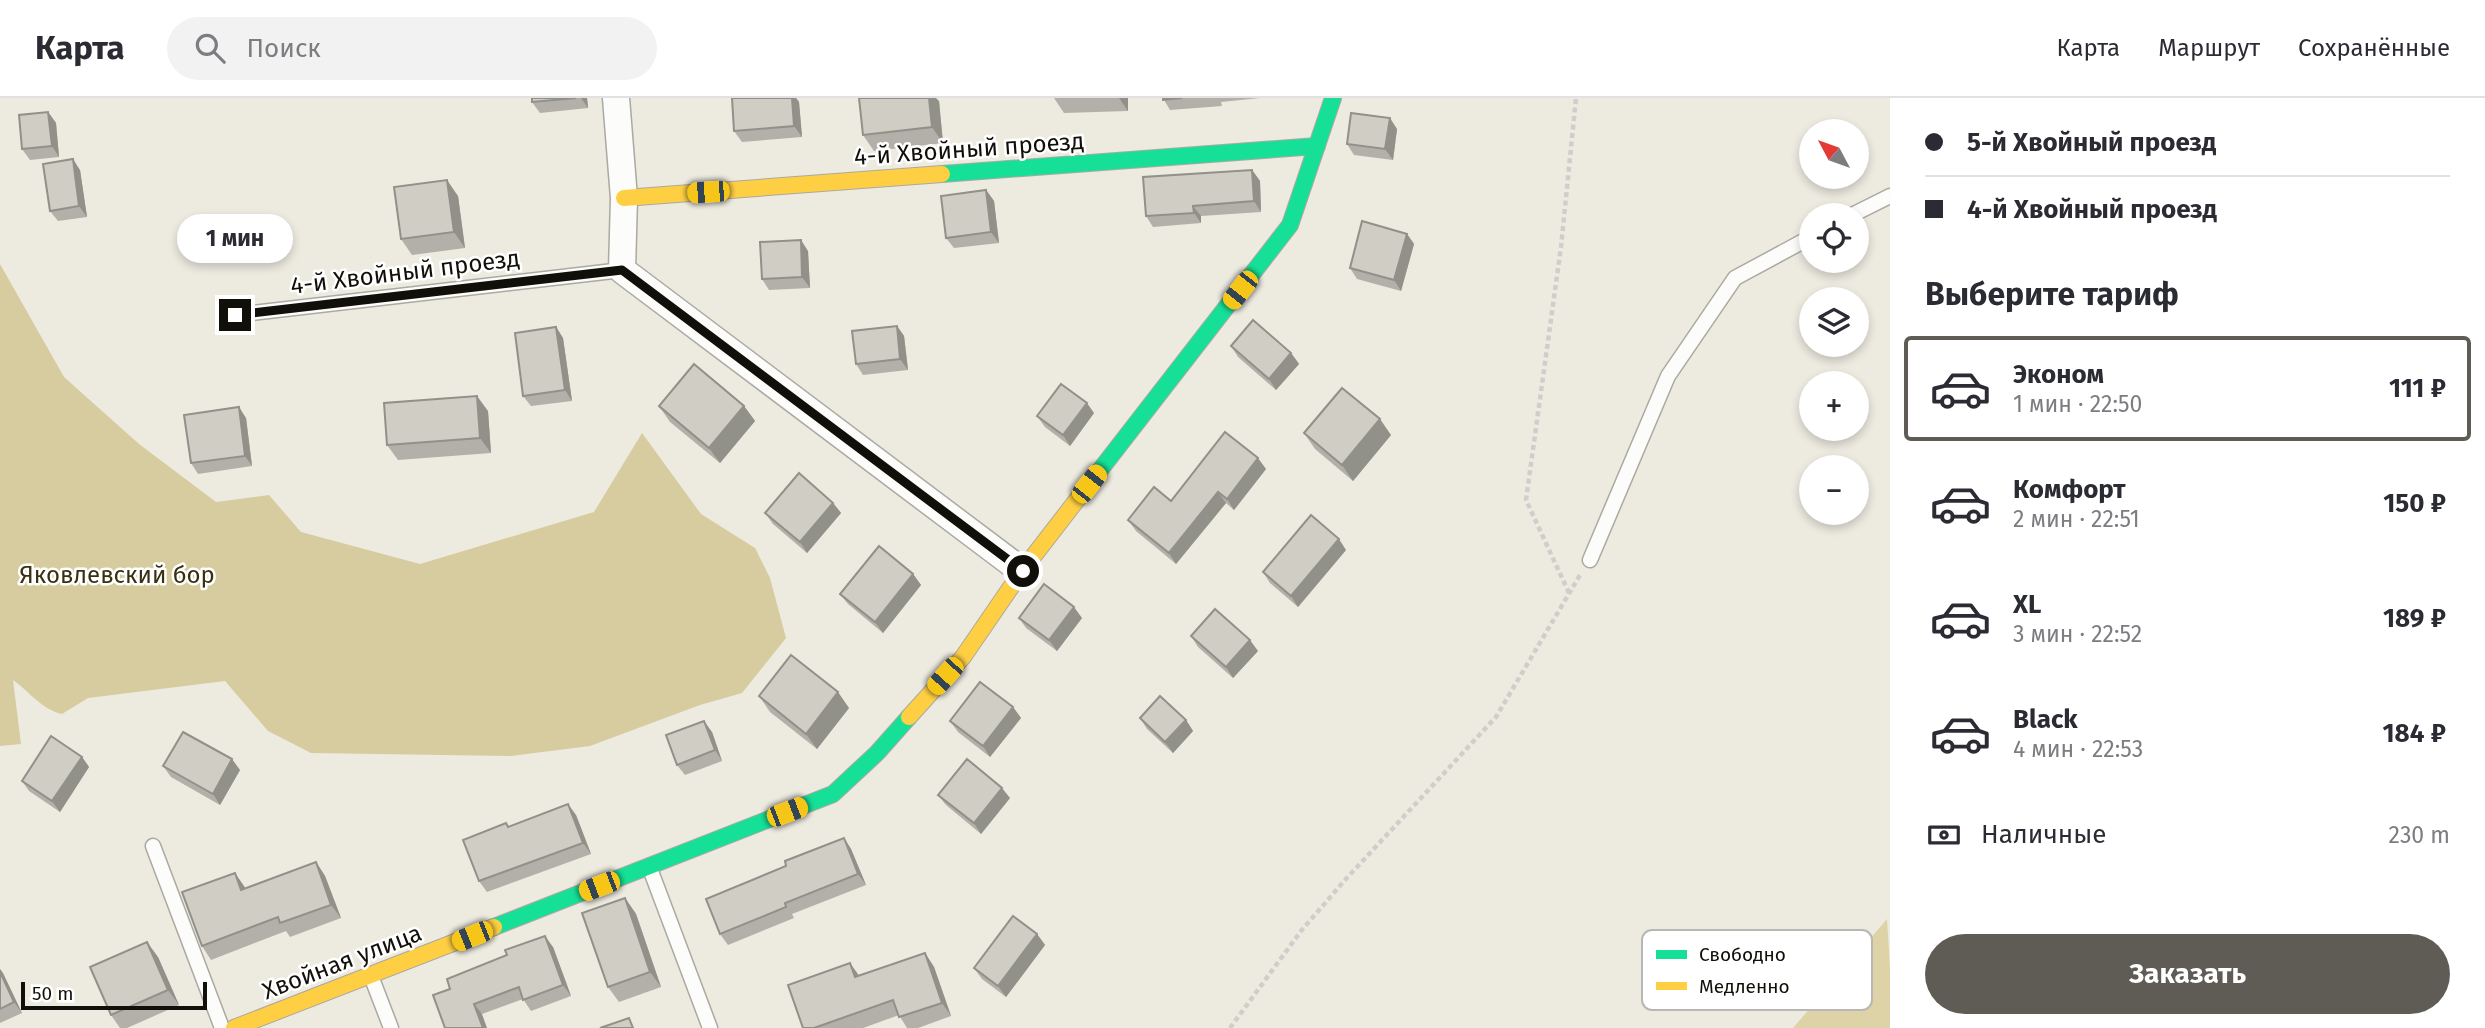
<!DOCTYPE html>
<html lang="ru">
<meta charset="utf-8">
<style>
:root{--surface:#fff;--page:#f2f2f3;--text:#2b2b33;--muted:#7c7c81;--line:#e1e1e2;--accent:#5e5c54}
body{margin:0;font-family:"Fira Sans",sans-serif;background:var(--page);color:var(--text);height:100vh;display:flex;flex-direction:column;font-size:26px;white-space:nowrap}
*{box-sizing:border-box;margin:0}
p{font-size:23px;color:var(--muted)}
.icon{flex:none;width:38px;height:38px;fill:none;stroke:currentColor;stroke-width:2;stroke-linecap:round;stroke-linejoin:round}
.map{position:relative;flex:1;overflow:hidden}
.sheet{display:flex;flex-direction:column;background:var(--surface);width:595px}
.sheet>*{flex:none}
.top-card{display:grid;align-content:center;height:154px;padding:0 35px;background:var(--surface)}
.needle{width:46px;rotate:311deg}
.controls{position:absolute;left:1799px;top:21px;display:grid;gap:14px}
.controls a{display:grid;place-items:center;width:70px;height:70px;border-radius:50%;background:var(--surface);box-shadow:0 4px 10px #0003;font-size:35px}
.scale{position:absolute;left:21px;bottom:18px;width:186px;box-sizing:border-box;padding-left:7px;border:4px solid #110f09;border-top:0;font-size:19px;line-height:24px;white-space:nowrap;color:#110f09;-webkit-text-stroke:5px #fff;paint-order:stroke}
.end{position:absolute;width:32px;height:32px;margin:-16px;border:9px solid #110f09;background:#fff;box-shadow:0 0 0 4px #fff}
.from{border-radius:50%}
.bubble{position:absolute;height:49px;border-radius:24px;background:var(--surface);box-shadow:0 4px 10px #0003;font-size:23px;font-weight:700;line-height:49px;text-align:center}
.car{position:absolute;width:21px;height:42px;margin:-21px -10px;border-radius:9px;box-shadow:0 0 5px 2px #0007;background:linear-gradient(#f5c518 24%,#345 0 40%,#f5c518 0 76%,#345 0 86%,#f5c518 0)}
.top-card b{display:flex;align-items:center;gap:24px;height:66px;font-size:26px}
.top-card b+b{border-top:2px solid var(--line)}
.top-card i{width:18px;height:18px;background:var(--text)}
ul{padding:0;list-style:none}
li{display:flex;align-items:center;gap:21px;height:105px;margin:0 14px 10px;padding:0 21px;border:4px solid transparent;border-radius:7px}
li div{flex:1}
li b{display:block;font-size:26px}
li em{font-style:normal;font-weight:700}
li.on{border-color:var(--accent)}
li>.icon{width:63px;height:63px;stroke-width:1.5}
h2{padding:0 35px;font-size:32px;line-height:84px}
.pay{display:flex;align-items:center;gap:18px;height:77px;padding:0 35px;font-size:26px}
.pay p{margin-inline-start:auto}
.button{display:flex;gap:14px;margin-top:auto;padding:14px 35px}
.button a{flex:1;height:80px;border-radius:42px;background:var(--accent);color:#fff;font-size:28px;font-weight:700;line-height:80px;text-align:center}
header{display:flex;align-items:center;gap:42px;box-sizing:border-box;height:98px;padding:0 35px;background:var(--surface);border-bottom:2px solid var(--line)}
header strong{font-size:33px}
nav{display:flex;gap:38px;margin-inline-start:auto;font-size:24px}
.search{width:490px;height:63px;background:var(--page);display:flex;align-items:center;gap:18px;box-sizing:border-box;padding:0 24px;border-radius:38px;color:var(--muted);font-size:26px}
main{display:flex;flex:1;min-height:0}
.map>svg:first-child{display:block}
.green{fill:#ded3a7}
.forest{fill:#d7cc9f}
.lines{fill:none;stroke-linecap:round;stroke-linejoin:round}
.lane-casing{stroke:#aba9a1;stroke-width:17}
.street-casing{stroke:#aba9a1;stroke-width:29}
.fast-casing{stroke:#aba9a1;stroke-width:18}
.slow-casing{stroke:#aba9a1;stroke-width:18}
.path{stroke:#cfcecb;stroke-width:4.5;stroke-dasharray:5 3.5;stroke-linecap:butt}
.lane{stroke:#fcfcfa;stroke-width:14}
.street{stroke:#fcfcfa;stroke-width:26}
.fast{stroke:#16e098;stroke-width:16}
.slow{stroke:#ffcf43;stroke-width:16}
.wall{fill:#b2b0a9}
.shaded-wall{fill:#919089}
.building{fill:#cfcdc4;stroke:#919089;stroke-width:2}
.route{stroke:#110f09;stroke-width:9}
.labels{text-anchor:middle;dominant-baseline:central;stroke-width:5;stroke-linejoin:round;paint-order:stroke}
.street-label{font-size:24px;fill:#110f09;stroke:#fff}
.park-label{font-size:24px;fill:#383010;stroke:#fff}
.key{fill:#fff;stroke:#b8b7b5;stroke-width:2}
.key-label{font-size:19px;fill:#110f09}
</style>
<header>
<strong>Карта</strong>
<div class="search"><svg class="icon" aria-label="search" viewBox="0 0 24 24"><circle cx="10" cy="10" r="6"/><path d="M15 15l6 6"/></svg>Поиск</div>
<nav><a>Карта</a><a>Маршрут</a><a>Сохранённые</a></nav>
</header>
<main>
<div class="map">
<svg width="1890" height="930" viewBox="0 0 1890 930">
<rect width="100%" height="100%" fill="#edeae0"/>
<path class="green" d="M1887,821L1890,870V930H1793Z"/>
<path class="forest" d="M0,166L64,279L139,346L216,404L269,397L301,434L420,466L594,414L642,335L701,416L755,450L770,480L786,540L742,595L700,607L590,648L511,658L311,655L268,633L225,583L88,600L62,616C41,611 31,595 13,582L21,646L0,648Z"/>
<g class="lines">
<defs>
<g id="lane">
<path d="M1852,117L1890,98"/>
<path d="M235,217L622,172"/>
<path d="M1590,462L1668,278L1735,180L1811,139"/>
<path d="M153,748L222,930"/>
<path d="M649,768L710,930"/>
<path d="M371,878L391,930"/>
</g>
<path id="street" d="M616,0L624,100L622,172L1022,473"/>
<g id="fast">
<path d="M942,76L1317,48"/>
<path d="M1083,394L1290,127L1333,0"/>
<path d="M494,829L833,696L877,655L909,619"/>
</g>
<g id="slow">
<path d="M624,100L942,76"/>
<path d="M909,619L963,559L1022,473L1083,394"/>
<path d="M234,930L494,829"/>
</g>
</defs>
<use href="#lane" class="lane-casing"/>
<use href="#street" class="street-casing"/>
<use href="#fast" class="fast-casing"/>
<use href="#slow" class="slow-casing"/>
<g class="path">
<path d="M1569,495L1526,402L1561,149L1576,0"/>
<path d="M1230,930L1301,833L1345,782L1496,619L1580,477"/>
</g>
<use href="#lane" class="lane"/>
<use href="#street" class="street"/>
<use href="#fast" class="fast"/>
<use href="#slow" class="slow"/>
</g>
<g class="wall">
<path d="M532,0H587L588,10L540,15L532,4Z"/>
<path d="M732,0H796L799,4L802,39L742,44L734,33Z"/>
<path d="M1054,0H1128V13L1064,15Z"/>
<path d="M1163,0H1260L1221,4L1222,8L1170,12Z"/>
<path d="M939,3L943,45L874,53L863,37Z"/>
<path d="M48,14L56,25L59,59L30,62L22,51Z"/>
<path d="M1397,31L1393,62L1354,57L1347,46Z"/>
<path d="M80,72L87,119L58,123L50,113Z"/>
<path d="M1252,72L1260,83L1261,114L1201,118V125L1153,129L1146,118Z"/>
<path d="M986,92L994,103L999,145L954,150L946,140Z"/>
<path d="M458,98L465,150L412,157L401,141Z"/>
<path d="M1407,136L1414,146L1401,193L1357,181L1350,170Z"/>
<path d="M808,153L810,190L769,192L762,181Z"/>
<path d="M897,228L904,238L908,272L863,277L856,266Z"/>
<path d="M556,229L563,240L572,303L531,308L523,298Z"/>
<path d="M1231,248L1291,255L1299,266L1276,292L1238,259Z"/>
<path d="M659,308H744L755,323L720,365L670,324Z"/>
<path d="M488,313L491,355L398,362L387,347Z"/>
<path d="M1094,315L1070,348L1045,329L1037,318Z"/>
<path d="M246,320L252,368L198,376L191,365Z"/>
<path d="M1304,335L1391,337L1353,383L1315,351Z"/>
<path d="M1266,371L1234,412L1226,405L1176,466L1136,433L1128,422L1171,403Z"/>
<path d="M833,405L841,415L807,455L773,426L765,415Z"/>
<path d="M1346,452L1298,509L1270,485L1263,474Z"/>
<path d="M913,476L921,487L883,535L848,506L840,496Z"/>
<path d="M1019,520H1082L1057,553L1026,530Z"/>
<path d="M1191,538L1258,553L1233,580L1198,549Z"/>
<path d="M759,598L849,610L817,651L770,614Z"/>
<path d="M1013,609L1021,620L990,659L958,634L950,623Z"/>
<path d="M1140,620L1186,622L1193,633L1173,655L1147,631Z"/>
<path d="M712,634L722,663L685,677L677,667Z"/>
<path d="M82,659L89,669L60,714L29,693L22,683Z"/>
<path d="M163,668L240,672L220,707L171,679Z"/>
<path d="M938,697L1010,700L981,736L946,707Z"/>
<path d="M576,717L591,756L487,794L479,783L509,729Z"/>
<path d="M844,740L851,751L866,787L792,816L794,820L728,847L720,836L786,768Z"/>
<path d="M316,764L325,778L341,820L290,839L286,833L211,862L202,848L244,788L245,790Z"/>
<path d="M625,800L636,816L661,889L619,904L608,889Z"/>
<path d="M1037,836L1045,847L1006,899L982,881L974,870Z"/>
<path d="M553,849L571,898L531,913L523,901L482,916L450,891Z"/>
<path d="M925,855L934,869L951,918L918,930H907L899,917L863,930H803L859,877Z"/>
<path d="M158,859L179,907L127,930H120L111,917Z"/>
<path d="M0,871L22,915L0,925Z"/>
</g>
<g class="shaded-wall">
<path d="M581,0H587L588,10Z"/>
<path d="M792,0H796L799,4L802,39L794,28Z"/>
<path d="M929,0H936L939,3L943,45L932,29Z"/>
<path d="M1119,0H1128V13Z"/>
<path d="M48,14L56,25L59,59L52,48Z"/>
<path d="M1390,20L1397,31L1393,62L1385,51Z"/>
<path d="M73,61L80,72L87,119L79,108Z"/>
<path d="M1252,72L1260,83L1261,114L1254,103Z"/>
<path d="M447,82L458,98L465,150L454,134Z"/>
<path d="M986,92L994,103L999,145L991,134Z"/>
<path d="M1193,108L1201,118V125L1194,115Z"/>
<path d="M1407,136L1414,146L1401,193L1394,182Z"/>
<path d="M801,142L808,153L810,190L802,179Z"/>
<path d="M897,228L904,238L908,272L900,261Z"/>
<path d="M556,229L563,240L572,303L565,292Z"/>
<path d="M1291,255L1299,266L1276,292L1269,281Z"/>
<path d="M477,298L488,313L491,355L480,340Z"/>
<path d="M1087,305L1094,315L1070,348L1063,337Z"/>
<path d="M744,308L755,323L720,365L709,350Z"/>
<path d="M239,309L246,320L252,368L245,358Z"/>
<path d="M1380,321L1391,337L1353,383L1342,367Z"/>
<path d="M1258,360L1266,371L1234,412L1227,401Z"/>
<path d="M1218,394L1226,405L1176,466L1169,455Z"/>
<path d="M833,405L841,415L807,455L800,444Z"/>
<path d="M1339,441L1346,452L1298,509L1291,498Z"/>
<path d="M913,476L921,487L883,535L875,524Z"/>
<path d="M1074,509L1082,520L1057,553L1049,542Z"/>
<path d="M1250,542L1258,553L1233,580L1226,569Z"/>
<path d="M838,594L849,610L817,651L806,636Z"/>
<path d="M1013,609L1021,620L990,659L983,648Z"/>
<path d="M1186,622L1193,633L1173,655L1165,644Z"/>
<path d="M704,623L712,634L722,663L715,652Z"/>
<path d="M82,659L89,669L60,714L52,703Z"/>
<path d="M232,661L240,672L220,707L213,696Z"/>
<path d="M1002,690L1010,700L981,736L974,725Z"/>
<path d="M568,706L576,717L591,756L583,745Z"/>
<path d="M844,740L851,751L866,787L858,776Z"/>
<path d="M316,764L325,778L341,820L331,807Z"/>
<path d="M235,775L244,788L251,805L241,792Z"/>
<path d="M625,800L636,816L661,889L650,874Z"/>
<path d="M1037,836L1045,847L1006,899L998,888Z"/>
<path d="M545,838L553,849L571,898L563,887Z"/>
<path d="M147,844L158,859L179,907L168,892Z"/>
<path d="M925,855L934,869L951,918L942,905Z"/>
<path d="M850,865L860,879H855Z"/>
<path d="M0,871L3,875L22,915L14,904L0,874Z"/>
<path d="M474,906L482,916L487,930H483Z"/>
</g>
<g class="building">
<path d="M532,0H576L532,4Z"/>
<path d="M732,0H792L794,28L734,33Z"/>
<path d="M859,0H929L932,29L863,37Z"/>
<path d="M1163,0H1182L1163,2Z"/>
<path d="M48,14L52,48L22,51L19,17Z"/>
<path d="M1351,15L1390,20L1385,51L1347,46Z"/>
<path d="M73,61L79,108L50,113L43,66Z"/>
<path d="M1252,72L1254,103L1193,108L1194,115L1146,118L1143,79Z"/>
<path d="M447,82L454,134L401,141L394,89Z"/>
<path d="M986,92L991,134L946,140L941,98Z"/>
<path d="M1362,123L1407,136L1394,182L1350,170Z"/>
<path d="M801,142L802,179L762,181L760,144Z"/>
<path d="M1253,222L1291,255L1269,281L1231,248Z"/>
<path d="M897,228L900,261L856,266L852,233Z"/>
<path d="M556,229L565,292L523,298L515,235Z"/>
<path d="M694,266L744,308L709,350L659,308Z"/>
<path d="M1061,286L1087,305L1063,337L1037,318Z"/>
<path d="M1342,290L1380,321L1342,367L1304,335Z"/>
<path d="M477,298L480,340L387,347L384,305Z"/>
<path d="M239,309L245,358L191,365L184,317Z"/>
<path d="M1225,334L1258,360L1227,401L1218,394L1169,455L1128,422L1154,389L1171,403Z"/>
<path d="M799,375L833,405L800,444L765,415Z"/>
<path d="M1311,417L1339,441L1291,498L1263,474Z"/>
<path d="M879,448L913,476L875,524L840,496Z"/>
<path d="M1044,486L1074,509L1049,542L1019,520Z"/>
<path d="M1215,511L1250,542L1226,569L1191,538Z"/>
<path d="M791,557L838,594L806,636L759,598Z"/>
<path d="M980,584L1013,609L983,648L950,623Z"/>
<path d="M1160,598L1186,622L1165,644L1140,620Z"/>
<path d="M704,623L715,652L677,667L666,637Z"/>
<path d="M183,634L232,661L213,696L163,668Z"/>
<path d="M51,638L82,659L52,703L22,683Z"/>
<path d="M967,661L1002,690L974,725L938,697Z"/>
<path d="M568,706L583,745L479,783L463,742L506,725L508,729Z"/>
<path d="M844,740L858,776L785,805L786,809L720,836L706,801L786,768L785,763Z"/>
<path d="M316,764L331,807L280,825L278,819L202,848L182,794L235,775L241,792Z"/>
<path d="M625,800L650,874L608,889L582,815Z"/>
<path d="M1013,818L1037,836L998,888L974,870Z"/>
<path d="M545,838L563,887L523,902L519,889L474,906L483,930H445L433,897L450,891L447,881L507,857L505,852Z"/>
<path d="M147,844L168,892L111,917L90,869Z"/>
<path d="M925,855L942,905L899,919L893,902L814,930H803L788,887L850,865L855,879Z"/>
<path d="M0,874L14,904L0,911Z"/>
<path d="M629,920L633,930H600Z"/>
</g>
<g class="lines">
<path class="route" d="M235,217L622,172L1023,473"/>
</g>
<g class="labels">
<g class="street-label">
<text transform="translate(969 51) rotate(-4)">4-й Хвойный проезд</text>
<text transform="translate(405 174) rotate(-7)">4-й Хвойный проезд</text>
<text transform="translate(342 864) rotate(-21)">Хвойная улица</text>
</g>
<g class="park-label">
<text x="117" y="477">Яковлевский бор</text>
</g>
</g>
<rect x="1642" y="832" width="230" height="80" rx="10" class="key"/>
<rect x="1656" y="852" width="31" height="9" fill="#16e098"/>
<rect x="1656" y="884" width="31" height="8" fill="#ffcf43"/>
<g class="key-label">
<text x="1699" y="863">Свободно</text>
<text x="1699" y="895">Медленно</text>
</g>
</svg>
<div class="controls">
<a><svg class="needle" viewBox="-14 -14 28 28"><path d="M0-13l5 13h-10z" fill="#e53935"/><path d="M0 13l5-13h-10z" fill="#7c7c81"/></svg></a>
<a><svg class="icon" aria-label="locate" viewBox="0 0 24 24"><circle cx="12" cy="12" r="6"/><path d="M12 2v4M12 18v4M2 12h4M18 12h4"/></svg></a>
<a><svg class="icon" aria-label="layers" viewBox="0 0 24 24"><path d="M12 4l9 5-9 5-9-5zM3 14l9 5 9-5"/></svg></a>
<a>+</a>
<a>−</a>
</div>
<div class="scale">50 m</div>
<i class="end from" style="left:1023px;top:473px"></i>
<i class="end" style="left:235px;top:217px"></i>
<div class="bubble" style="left:177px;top:116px;width:116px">1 мин</div>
<i class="car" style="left:708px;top:94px;rotate:266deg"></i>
<i class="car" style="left:1240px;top:192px;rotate:218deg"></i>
<i class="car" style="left:1089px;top:386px;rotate:38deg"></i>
<i class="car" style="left:945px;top:578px;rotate:222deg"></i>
<i class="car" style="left:787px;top:714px;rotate:69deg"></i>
<i class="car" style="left:599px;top:788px;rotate:249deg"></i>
<i class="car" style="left:472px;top:838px;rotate:248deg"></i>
</div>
<section class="sheet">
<div class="top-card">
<b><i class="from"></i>5-й Хвойный проезд</b>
<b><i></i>4-й Хвойный проезд</b>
</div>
<h2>Выберите тариф</h2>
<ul>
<li class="on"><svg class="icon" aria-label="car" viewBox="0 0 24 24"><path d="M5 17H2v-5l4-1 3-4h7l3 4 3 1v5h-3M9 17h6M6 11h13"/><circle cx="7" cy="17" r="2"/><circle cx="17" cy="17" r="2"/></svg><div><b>Эконом</b><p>1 мин · 22:50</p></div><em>111 ₽</em></li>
<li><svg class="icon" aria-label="car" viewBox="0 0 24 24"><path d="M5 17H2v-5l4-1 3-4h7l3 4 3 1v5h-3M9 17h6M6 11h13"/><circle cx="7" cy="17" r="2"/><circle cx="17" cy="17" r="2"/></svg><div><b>Комфорт</b><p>2 мин · 22:51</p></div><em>150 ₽</em></li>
<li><svg class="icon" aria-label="car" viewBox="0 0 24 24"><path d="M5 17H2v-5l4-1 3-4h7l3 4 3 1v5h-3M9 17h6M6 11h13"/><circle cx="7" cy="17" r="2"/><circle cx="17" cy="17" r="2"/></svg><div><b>XL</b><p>3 мин · 22:52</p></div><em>189 ₽</em></li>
<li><svg class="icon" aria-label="car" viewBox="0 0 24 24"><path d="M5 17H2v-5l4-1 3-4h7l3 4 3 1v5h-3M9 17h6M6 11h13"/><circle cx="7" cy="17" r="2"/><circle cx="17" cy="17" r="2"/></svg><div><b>Black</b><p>4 мин · 22:53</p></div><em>184 ₽</em></li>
</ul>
<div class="pay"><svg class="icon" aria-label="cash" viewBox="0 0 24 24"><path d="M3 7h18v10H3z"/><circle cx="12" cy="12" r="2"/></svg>Наличные<p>230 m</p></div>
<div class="button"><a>Заказать</a></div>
</section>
</main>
